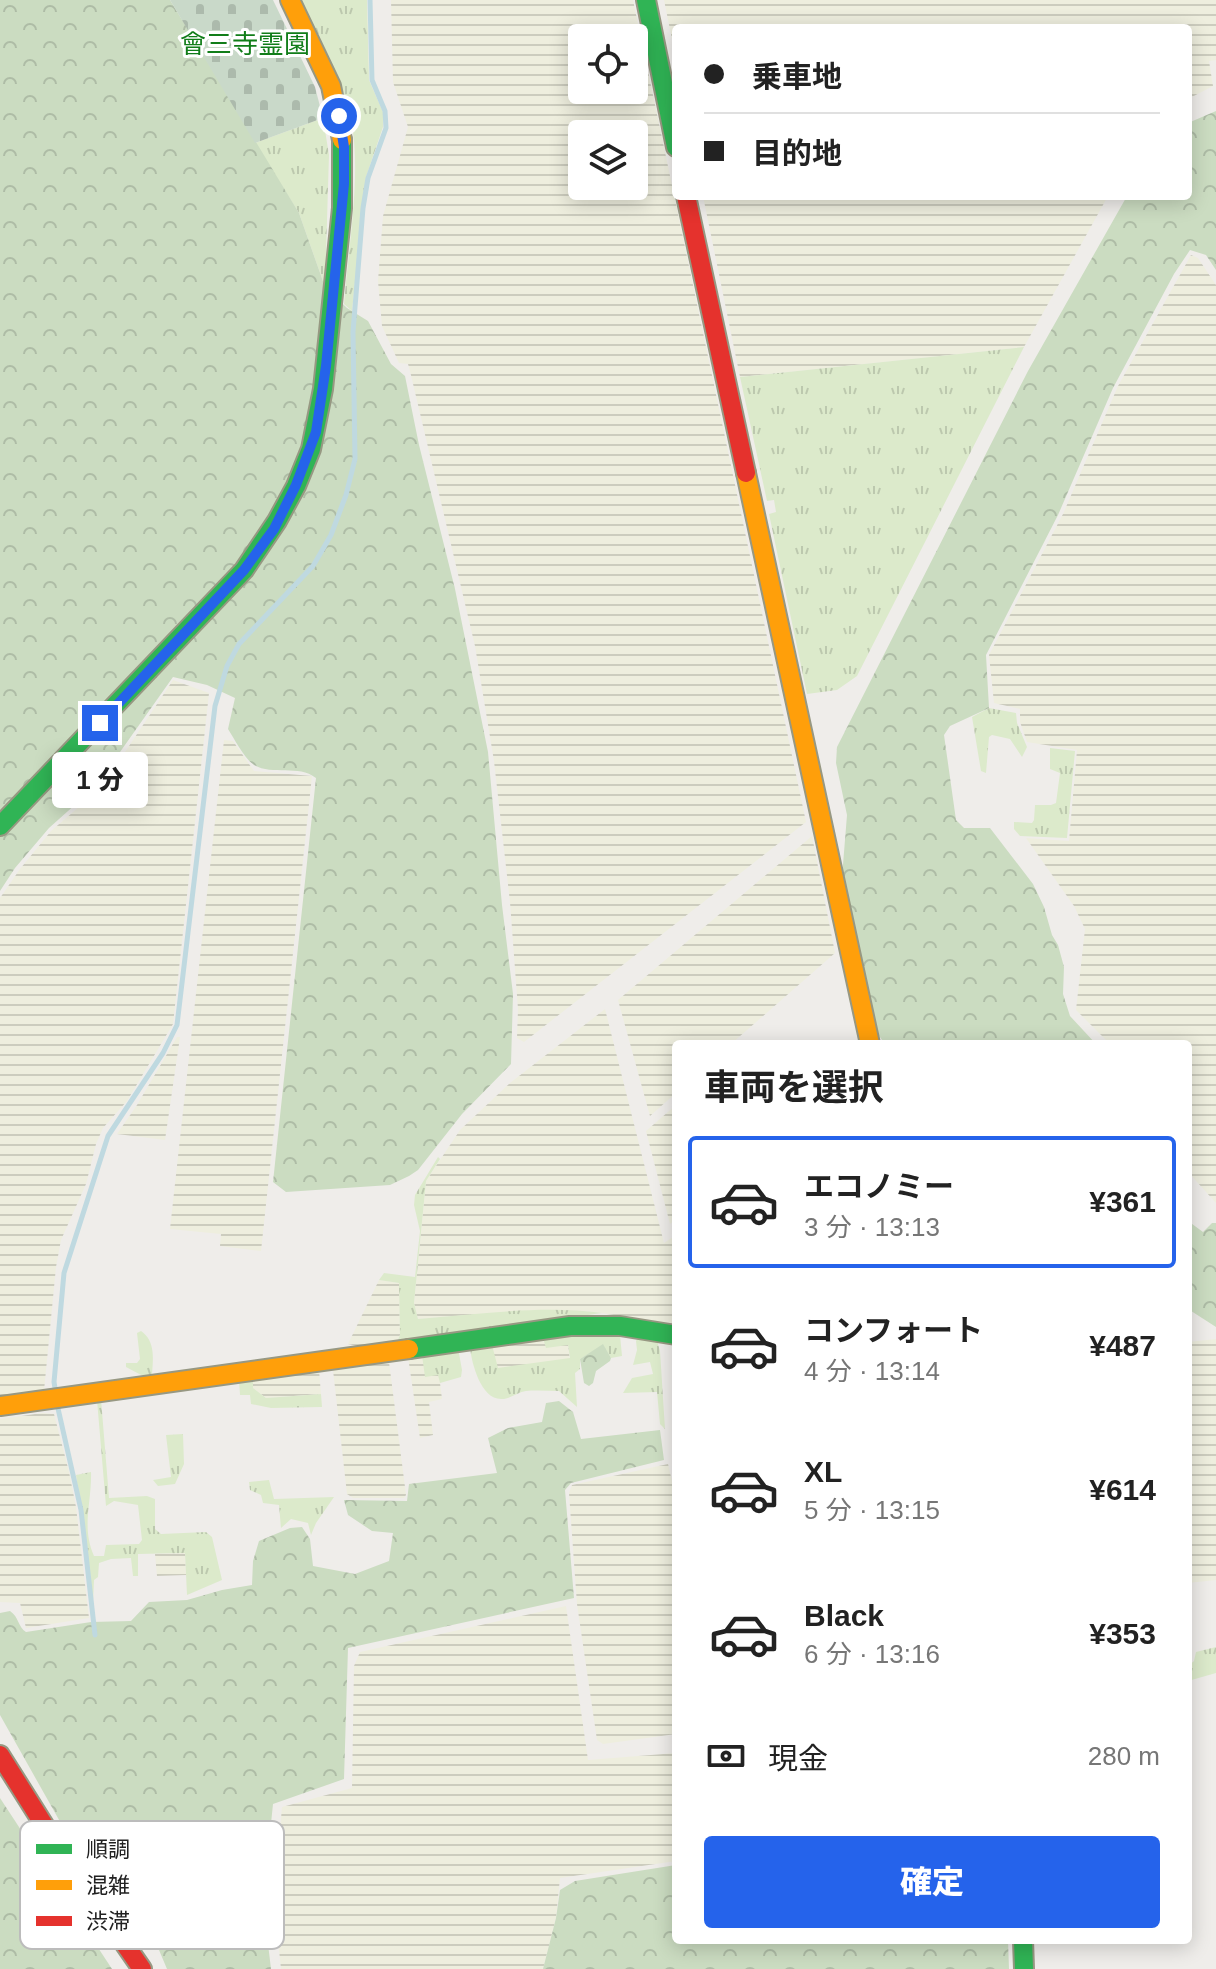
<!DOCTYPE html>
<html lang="ja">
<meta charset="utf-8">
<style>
:root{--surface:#fff;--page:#f6f6f6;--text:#222;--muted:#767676;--line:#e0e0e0;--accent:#2563eb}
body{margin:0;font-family:Arial,"Noto Sans JP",sans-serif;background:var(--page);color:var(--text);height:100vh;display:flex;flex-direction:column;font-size:30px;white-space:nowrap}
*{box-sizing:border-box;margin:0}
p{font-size:26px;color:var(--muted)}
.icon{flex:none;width:44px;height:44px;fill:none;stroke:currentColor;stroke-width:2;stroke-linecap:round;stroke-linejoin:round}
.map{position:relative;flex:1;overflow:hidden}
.panel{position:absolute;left:672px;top:1040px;width:520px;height:904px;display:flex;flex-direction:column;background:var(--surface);border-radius:8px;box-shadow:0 4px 20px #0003}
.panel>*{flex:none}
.banner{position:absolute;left:672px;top:24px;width:520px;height:176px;border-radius:8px;box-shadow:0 4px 20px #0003;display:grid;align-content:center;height:176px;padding:0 32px;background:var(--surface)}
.buttons{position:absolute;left:568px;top:24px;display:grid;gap:16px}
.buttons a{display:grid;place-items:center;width:80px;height:80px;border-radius:8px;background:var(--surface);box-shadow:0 4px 20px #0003;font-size:40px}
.end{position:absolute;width:36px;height:36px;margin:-18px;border:10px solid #2563eb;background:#fff;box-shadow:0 0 0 4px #fff}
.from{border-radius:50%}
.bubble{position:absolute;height:56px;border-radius:8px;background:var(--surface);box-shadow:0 4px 20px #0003;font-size:26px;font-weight:800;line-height:56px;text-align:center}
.banner b{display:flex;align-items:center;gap:28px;height:76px;font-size:30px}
.banner b+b{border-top:2px solid var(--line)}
.banner i{width:20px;height:20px;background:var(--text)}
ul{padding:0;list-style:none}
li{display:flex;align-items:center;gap:24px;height:132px;margin:0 16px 12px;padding:0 16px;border:4px solid transparent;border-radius:8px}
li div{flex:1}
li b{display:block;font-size:30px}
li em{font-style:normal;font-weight:800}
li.selected{border-color:var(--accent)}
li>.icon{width:72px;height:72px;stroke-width:1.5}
h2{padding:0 32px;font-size:36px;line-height:96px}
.pay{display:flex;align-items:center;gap:20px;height:88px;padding:0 32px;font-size:30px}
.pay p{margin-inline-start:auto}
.button{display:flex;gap:16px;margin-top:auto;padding:16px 32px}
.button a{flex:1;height:92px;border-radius:8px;background:var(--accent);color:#fff;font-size:32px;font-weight:800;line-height:92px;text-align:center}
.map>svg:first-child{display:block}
.farmland{fill:url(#farmland-rules);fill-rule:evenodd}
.grass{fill:url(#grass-tufts)}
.forest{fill:url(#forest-crowns)}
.cemetery{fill:url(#cemetery-stones)}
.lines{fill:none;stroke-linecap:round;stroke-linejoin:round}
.stream{stroke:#bfd9e0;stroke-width:5}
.fast-casing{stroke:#979882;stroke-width:22}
.slow-casing{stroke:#979882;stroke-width:22}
.jam-casing{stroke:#979882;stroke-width:22}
.fast{stroke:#30b455;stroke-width:18}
.slow{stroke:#ff9f0a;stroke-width:18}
.jam{stroke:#e5322d;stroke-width:18}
.route{stroke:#2563eb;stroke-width:10}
.labels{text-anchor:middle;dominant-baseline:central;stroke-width:6;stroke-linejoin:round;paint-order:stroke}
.park-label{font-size:26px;fill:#117d19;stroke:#fff}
.key{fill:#fff;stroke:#bcbcbc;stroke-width:2}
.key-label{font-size:22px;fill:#212121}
</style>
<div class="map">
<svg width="1216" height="1969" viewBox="0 0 1216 1969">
<defs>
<pattern id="farmland-rules" width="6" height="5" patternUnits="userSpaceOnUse" patternTransform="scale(2)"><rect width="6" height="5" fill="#eeeede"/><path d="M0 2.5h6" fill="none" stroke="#ccccbe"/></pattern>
<pattern id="grass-tufts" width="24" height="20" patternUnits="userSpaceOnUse" patternTransform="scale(2)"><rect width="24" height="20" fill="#dceacb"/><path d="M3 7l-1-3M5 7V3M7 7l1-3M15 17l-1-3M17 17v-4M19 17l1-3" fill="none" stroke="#bcc8ae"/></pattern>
<pattern id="forest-crowns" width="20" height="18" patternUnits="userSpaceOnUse" patternTransform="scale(2)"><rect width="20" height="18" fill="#cbdcc1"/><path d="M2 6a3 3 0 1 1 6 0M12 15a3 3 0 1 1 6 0" fill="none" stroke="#aebca6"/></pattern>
<pattern id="cemetery-stones" width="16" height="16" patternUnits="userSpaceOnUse" patternTransform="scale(2)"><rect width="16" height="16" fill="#c9d9c9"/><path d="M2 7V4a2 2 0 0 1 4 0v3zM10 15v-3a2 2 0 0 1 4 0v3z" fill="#acbaac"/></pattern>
</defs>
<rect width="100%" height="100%" fill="#efedea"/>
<g class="farmland">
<path d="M391,0H633L806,822L524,1042L517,1038L518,1009L510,902L494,761L475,646L410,371L408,364L399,363L382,326L378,281L383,216L408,127L393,82ZM582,38H634V90H582ZM582,134H634V186H582Z"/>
<path d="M664,0H1216V60L1209,61L1213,86L1188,99V28H676V59Z"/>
<path d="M703,196H1108L1024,347L740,377Z"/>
<path d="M1191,255L1198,258L1216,285V1203L1188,1172V1044H1110L1076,1010L1085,929L1074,906L1026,838L1069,841L1077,750L1027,742L1020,722V709L994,703L989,655L1063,514L1118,386Z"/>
<path d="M173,680L209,693L173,1024L127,1101L103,1128L96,1144L86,1184L61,1240L56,1267L44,1391L0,1397V898L20,869L51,831L101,788Z"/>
<path d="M224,740L233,741L254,771L312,776L261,1251L220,1246L221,1234L170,1229Z"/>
<path d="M812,836L835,953L731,1044H676V1093L650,1116L618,1000Z"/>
<path d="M605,1009L664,1243L676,1235V1324L586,1311L494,1313L418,1319L414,1303L426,1181L460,1130L510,1083Z"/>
<path d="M177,1037H180L165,1140L117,1134L137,1105Z"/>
<path d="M676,1105V1219L670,1224L646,1131Z"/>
<path d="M379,1280L399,1283L400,1335L397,1342L357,1346L348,1344Z"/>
<path d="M543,1338L568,1345L570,1360L499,1370L495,1364L492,1345Z"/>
<path d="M1216,1339V1580L1188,1583V1342Z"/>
<path d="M422,1355L439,1375L442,1399L429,1402L433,1435L420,1438L408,1357Z"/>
<path d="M389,1362L406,1495L404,1498H353L347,1494L333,1370Z"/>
<path d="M319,1370L321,1394L266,1398L253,1388V1378Z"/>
<path d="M42,1413L54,1414L69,1472L76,1507L89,1618L26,1628L20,1603L0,1602V1419Z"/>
<path d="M668,1464L676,1498V1734L603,1744L597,1740L577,1604L569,1493L572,1485Z"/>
<path d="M185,1553L186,1575L157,1576L155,1554Z"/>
<path d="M566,1606L588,1760L676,1753V1861L560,1878L556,1918L543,1969H281L274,1901L282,1807L352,1788L354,1666L360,1652Z"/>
</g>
<g class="grass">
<path d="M301,0H367L369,80L383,112V127L366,177L352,311L344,304C348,252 360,183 353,132C347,85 321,42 301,0Z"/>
<path d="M323,118L329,155L325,287L299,213L255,143Z"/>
<path d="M1024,347L857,676L837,690L807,694L769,514L776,512L774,500L767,501L740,377Z"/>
<path d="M989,708L1016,713L1017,723L1027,747L1022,757L1010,739L992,735L989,737L986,773L981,771L972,717Z"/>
<path d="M1050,748L1075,751L1067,838L1020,836L1014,829V822L1032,823L1034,820L1035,805H1051L1056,803L1060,773L1050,769Z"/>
<path d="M438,1157L440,1159L426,1181L414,1303L418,1319C477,1314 544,1305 602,1313L397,1342L400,1335L399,1283L379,1280L384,1273L415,1277L420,1231L414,1205L415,1195Z"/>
<path d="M141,1331C156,1341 153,1360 152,1376H143L126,1367V1363H137L140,1359L137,1333Z"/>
<path d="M620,1335L622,1356L611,1358L603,1345L580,1359V1369L575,1373L577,1407L559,1391C548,1391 537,1390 526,1391C518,1392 510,1399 502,1399C481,1400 472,1364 470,1348L492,1345L498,1368L570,1358L568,1345L546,1348L543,1338Z"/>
<path d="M639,1336L656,1337L660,1351L665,1429L660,1424L657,1392L623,1393L632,1378L653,1374L650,1362L633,1365L637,1350L636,1341Z"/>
<path d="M458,1348L462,1370L461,1377L440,1383L438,1375L425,1377L422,1355Z"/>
<path d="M253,1378V1388L266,1398L321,1394L322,1407L271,1408L251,1404L250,1395H240L239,1380Z"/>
<path d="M101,1399L109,1498L147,1496L155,1499V1529L161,1534L206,1532L212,1537L222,1580L187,1595L185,1553L138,1554V1576H133L131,1558L111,1559L99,1563L98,1577L94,1580L93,1603L76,1475L91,1472C92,1502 81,1527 94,1556H104L106,1545L139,1544L142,1540L138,1505L114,1501L106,1506L97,1400Z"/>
<path d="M183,1434L184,1464L175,1484L158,1486L153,1480L171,1477L166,1435Z"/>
<path d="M269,1480L274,1499L334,1497L316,1523L311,1535L308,1523L291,1519L281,1528L279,1505L263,1503L261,1495L250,1490L249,1482Z"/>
<path d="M1216,1647V1673L1188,1681V1666L1194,1661L1196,1652Z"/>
</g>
<g class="forest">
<path d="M0,0H170L299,213L325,287L347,308L368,321L391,364L405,376L419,445L455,589L488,752L502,905L513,994L511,1064L462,1114L418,1170L409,1176L390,1185L286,1192L273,1182L316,778C298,764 273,776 254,765C244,758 235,740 228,729L235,698L207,685L173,677L96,786L49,828L15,868L0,891Z"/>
<path d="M1216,111V270L1206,255L1190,250L1174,274L1113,388L1058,515L986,655L989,708L950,726L944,735L956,820L964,828H990L1033,884L1044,907L1052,935L1058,945L1064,967L1063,994L1070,1016L1096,1044H890L882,1040L873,1027L842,877L847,815L836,763L837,747L1028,371L1127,196H1188V123Z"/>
<path d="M1188,1221L1203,1232L1212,1223H1216V1327L1188,1309Z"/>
<path d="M603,1344L611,1358L610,1361L596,1371L593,1383L589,1386L584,1383L580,1359Z"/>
<path d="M559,1401L573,1412L581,1439L660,1430L664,1460L571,1483L565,1490L574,1598L348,1648L344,1779L273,1804L263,1902L271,1969H167L159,1950L81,1859L0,1715V1613L10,1611C19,1617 18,1627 26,1632L91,1622L131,1621L149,1602L187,1600L222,1590L252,1585L253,1561L259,1541L290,1528L302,1527L310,1539L313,1566L355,1574L389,1561L393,1533L372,1531L348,1515L344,1500L407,1501L409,1484L497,1473L488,1438L508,1428L542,1422L546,1403Z"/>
<path d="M0,1798L112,1969H0Z"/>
<path d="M676,1865V1940H1008L1009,1969H543L556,1918L560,1890L575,1881Z"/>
</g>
<path class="cemetery" d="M170,0H273L315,87L323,118L255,143Z"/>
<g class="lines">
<g class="stream">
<path d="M56,1394L54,1382L64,1273L108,1136L163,1053L177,1025L215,706L227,666L239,644L313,566L331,535L346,495L355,459L353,332L363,208L368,178L386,128L385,111L372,80L370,0"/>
<path d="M57,1404L81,1510L95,1635"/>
</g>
<defs>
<g id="fast">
<path d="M646,0L676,147"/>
<path d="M0,826L244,570L277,521L296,486L311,449L323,389L342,208V140"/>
<path d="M409,1349L570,1326H620L676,1335"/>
<path d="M1023,1940L1024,1969"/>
</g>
<g id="slow">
<path d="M290,0L331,86L342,140"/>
<path d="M746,473L870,1044"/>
<path d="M0,1406L409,1349"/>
</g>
<g id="jam">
<path d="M686,196L746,473"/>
<path d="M0,1755L61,1852L142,1969"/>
</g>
</defs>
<use href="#fast" class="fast-casing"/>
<use href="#slow" class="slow-casing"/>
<use href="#jam" class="jam-casing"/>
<use href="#fast" class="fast"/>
<use href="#slow" class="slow"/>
<use href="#jam" class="jam"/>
</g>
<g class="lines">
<path class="route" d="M100,723L244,570L274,529L296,485L316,432L326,366L344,184V147L339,116"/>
</g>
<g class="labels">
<g class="park-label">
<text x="245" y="44">會三寺霊園</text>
</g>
</g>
<rect x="20" y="1821" width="264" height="128" rx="12" class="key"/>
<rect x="36" y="1844" width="36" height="10" fill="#30b455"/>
<rect x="36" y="1880" width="36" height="10" fill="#ff9f0a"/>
<rect x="36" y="1916" width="36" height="10" fill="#e5322d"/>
<g class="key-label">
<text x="86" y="1857">順調</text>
<text x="86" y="1893">混雑</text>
<text x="86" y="1929">渋滞</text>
</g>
</svg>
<div class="buttons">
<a><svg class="icon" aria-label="locate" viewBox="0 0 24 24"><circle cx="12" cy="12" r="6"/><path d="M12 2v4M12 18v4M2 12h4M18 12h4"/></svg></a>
<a><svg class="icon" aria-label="layers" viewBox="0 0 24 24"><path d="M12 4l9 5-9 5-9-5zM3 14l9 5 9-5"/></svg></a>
</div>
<i class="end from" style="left:339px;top:116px"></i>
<i class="end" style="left:100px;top:723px"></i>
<div class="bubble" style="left:52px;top:752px;width:96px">1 分</div>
<div class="banner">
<b><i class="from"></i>乗車地</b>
<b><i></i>目的地</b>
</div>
<section class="panel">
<h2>車両を選択</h2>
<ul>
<li class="selected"><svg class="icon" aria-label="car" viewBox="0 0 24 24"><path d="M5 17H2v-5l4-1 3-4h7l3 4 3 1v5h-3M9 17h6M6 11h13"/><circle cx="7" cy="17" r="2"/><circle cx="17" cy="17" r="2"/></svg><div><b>エコノミー</b><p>3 分 · 13:13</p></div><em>¥361</em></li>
<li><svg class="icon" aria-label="car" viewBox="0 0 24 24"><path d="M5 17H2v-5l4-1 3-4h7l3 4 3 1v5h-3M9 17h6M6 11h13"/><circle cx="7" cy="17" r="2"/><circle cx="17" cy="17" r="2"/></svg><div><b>コンフォート</b><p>4 分 · 13:14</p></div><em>¥487</em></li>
<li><svg class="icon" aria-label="car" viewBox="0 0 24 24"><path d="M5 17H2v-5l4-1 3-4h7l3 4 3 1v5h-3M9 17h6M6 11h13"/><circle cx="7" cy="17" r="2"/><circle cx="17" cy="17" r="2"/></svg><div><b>XL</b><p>5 分 · 13:15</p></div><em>¥614</em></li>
<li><svg class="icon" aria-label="car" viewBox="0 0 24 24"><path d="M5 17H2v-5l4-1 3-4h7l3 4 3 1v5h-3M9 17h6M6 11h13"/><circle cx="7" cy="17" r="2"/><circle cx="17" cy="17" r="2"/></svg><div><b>Black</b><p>6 分 · 13:16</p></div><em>¥353</em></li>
</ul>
<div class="pay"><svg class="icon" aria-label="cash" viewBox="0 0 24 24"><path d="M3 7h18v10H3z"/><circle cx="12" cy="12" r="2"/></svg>現金<p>280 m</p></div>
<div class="button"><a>確定</a></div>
</section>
</div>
